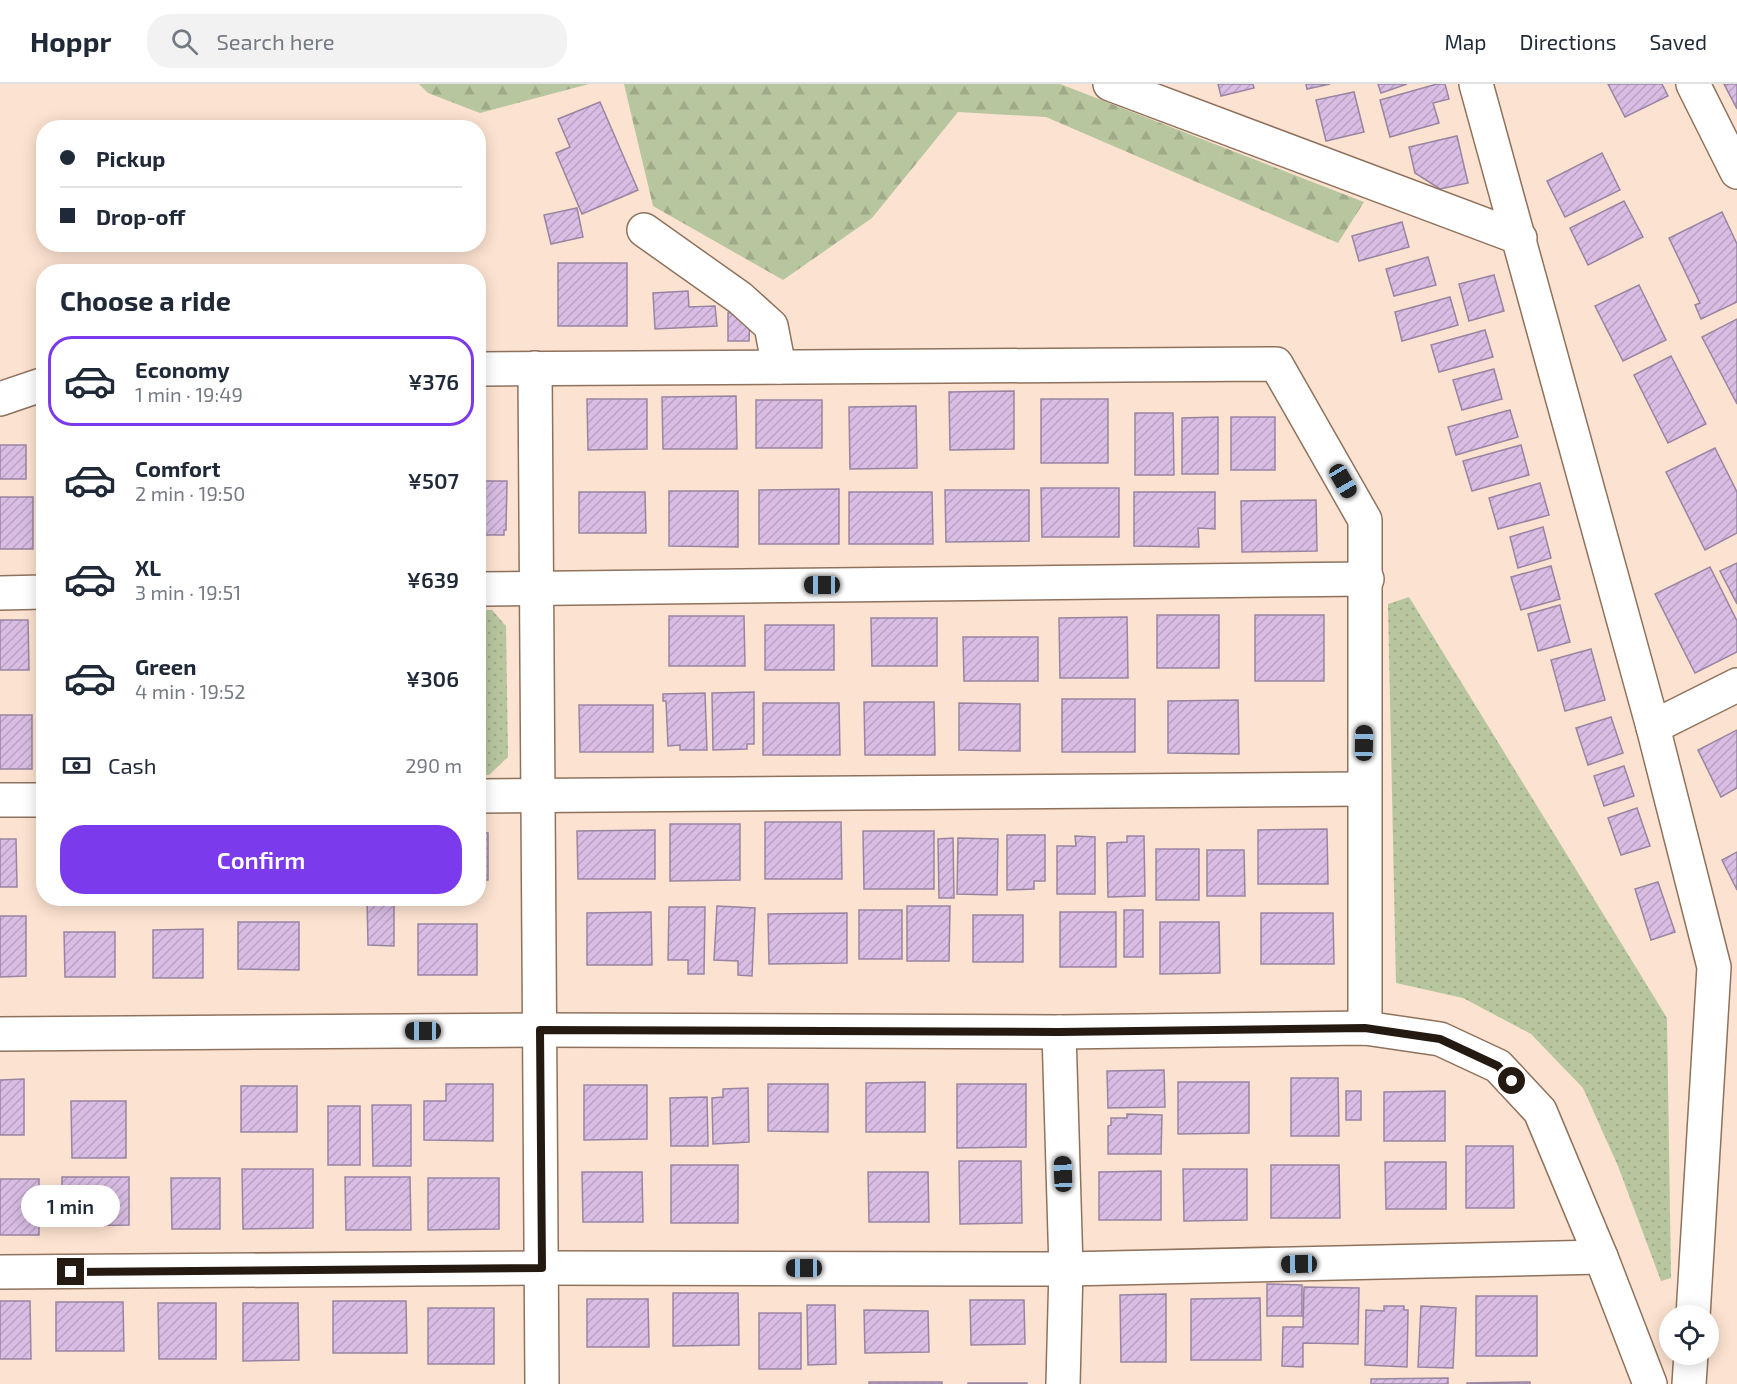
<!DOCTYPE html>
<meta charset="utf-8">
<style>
:root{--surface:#fff;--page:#f2f2f3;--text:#1f2937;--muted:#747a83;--line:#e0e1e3;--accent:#7c3aed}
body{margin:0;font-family:"Exo 2",sans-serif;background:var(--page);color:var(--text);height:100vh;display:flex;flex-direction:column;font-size:22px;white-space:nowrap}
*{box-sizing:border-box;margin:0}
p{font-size:20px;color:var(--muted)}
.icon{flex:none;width:33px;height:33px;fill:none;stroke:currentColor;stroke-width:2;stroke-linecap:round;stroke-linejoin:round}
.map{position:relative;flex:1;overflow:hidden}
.drawer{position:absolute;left:36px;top:180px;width:450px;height:642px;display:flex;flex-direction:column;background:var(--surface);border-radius:24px;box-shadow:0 3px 15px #0003}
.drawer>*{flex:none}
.guide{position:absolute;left:36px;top:36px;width:450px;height:132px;border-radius:24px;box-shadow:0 3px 15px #0003;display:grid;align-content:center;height:132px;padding:0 24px;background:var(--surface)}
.buttons{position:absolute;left:1659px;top:1221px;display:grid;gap:12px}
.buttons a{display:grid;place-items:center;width:60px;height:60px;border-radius:50%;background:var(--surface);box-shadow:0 3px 15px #0003;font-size:30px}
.end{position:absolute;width:27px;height:27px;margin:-14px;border:8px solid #251a11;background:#fff;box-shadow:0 0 0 3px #fff}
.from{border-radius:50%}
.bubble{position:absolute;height:42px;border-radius:21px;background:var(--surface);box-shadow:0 3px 15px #0003;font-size:20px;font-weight:600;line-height:42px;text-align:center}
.car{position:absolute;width:18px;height:36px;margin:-18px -9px;border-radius:8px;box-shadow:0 0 4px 2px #0007;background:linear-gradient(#222 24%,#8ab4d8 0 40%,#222 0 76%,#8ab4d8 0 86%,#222 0)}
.guide b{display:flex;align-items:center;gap:21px;height:57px;font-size:22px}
.guide b+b{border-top:2px solid var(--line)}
.guide i{width:15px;height:15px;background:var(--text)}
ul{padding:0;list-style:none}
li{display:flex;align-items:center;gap:18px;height:90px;margin:0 12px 9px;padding:0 12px;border:3px solid transparent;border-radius:24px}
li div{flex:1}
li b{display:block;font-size:22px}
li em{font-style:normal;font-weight:600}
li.current{border-color:var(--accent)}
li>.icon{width:54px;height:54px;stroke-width:1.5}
h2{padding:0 24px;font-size:27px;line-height:72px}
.pay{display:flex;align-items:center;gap:15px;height:66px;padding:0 24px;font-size:22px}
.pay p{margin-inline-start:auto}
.primary-button{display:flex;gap:12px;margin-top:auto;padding:12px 24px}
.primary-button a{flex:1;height:69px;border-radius:24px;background:var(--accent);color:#fff;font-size:24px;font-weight:600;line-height:69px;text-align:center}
header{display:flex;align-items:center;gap:36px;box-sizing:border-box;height:84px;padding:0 30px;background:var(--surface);border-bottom:2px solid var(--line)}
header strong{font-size:28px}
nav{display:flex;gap:33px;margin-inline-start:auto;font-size:21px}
.search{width:420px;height:54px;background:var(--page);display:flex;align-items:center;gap:15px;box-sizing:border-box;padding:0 21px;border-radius:24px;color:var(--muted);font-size:22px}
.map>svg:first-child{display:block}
.green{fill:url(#green-dots)}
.forest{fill:url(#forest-firs)}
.building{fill:url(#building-hatch);stroke:#9985a1;stroke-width:1.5}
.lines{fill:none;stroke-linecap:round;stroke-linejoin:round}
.minor-casing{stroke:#8f725d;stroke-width:36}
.tertiary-casing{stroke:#8f725d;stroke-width:36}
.minor{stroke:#fff;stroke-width:33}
.tertiary{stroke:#fff;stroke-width:33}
.route{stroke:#251a11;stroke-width:8}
</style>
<header>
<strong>Hoppr</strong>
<div class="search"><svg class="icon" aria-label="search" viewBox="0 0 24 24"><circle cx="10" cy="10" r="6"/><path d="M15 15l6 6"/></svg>Search here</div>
<nav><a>Map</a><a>Directions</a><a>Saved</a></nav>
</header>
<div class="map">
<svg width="1737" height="1300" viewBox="0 0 1737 1300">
<defs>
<pattern id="green-dots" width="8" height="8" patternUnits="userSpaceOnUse" patternTransform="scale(1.5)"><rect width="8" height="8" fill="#b8c69f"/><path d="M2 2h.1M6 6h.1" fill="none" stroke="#9eaa88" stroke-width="1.8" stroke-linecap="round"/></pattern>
<pattern id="forest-firs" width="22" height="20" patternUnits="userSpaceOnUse" patternTransform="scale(1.5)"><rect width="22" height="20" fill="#b8c69f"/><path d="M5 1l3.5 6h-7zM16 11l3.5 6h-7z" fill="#9eaa88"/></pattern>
<pattern id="building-hatch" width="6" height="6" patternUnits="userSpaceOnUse" patternTransform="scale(1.5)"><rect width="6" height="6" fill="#d9bde4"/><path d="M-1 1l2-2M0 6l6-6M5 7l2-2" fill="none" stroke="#baa2c3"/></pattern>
</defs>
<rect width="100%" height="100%" fill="#fce2d0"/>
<g class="green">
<path d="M1409,513L1667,934L1671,1194L1661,1197L1618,1082L1583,1004L1531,950L1463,914L1396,899L1388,520Z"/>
<path d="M479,526H492L506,542L508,673L489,691H479Z"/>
</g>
<g class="forest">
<path d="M419,0H589L480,29L428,9Z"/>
<path d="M624,0H1060L1364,118L1338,159L1046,33L958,28L872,134L783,196L653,122Z"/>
</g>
<g class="building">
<path d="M1218,0H1253L1254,4L1221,12Z"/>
<path d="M1306,0H1330L1307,5Z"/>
<path d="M1378,0H1407L1381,9Z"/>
<path d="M1437,0H1445L1449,15L1433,19L1439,39L1390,53L1380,16Z"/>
<path d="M1608,0H1662L1668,12L1625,33Z"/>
<path d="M1724,0H1737V25Z"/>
<path d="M1354,8L1364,48L1326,57L1316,16Z"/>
<path d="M600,18L638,106L582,130L556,69L570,63L558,35Z"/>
<path d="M1457,52L1468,99L1440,105L1415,89L1409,63Z"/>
<path d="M1602,69L1620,106L1565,133L1547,97Z"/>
<path d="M1624,117L1643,153L1588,181L1570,144Z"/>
<path d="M577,124L583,153L551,160L544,131Z"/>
<path d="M1722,128L1737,160V218L1701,235L1695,221L1700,219L1669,154Z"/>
<path d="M1402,138L1409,163L1359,177L1352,152Z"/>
<path d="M1428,173L1436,201L1394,212L1386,185Z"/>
<rect x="558" y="179" width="69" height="63"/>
<path d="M1494,191L1504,227L1469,237L1459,200Z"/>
<path d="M1639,201L1666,256L1623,277L1595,222Z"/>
<path d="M688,207L689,223L715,222L717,242L655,245L653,209Z"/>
<path d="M1450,213L1458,241L1402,257L1395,228Z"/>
<path d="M746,228L750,233L749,257H728V229Z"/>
<path d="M1737,235V320L1702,253Z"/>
<path d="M1485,246L1493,273L1439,288L1431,261Z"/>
<path d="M1671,272L1706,340L1668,359L1634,291Z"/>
<path d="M1494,285L1502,315L1462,326L1453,296Z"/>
<path d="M1014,307V365L950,366L949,308Z"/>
<path d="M736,312L737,365H663L662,313Z"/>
<path d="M587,315H647V365L588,366Z"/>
<rect x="1041" y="315" width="67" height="64"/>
<rect x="756" y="316" width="66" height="48"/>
<path d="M478,322H483L484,376H478Z"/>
<path d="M916,322L917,384L850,385L849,323Z"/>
<path d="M1510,326L1518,353L1456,371L1448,343Z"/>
<path d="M1135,329H1173L1174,391H1135Z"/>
<path d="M1218,333V390H1182V334Z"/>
<rect x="1231" y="333" width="44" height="53"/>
<rect x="0" y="361" width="26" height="34"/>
<path d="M1521,361L1529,391L1472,407L1463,377Z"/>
<path d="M1715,364L1737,408V449L1705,466L1666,388Z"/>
<path d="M478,397H507L506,446H504V451H478Z"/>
<path d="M1540,399L1549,431L1498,445L1489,414Z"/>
<path d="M1041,404H1119V453H1042Z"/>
<path d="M839,405V460H759V406Z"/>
<path d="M945,406H1029V457L946,458Z"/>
<path d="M669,407H738V463L669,462Z"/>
<path d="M579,408H645L646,449H579Z"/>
<path d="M849,408H932L933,460H849Z"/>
<path d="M1134,408H1215V445L1198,444L1199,463L1134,462Z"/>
<rect x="0" y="413" width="33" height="52"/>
<path d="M1316,416L1317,467L1242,468L1241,417Z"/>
<path d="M1543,443L1551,474L1518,484L1510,453Z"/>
<path d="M1737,479V520L1720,487Z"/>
<path d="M1551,482L1560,515L1521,526L1511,493Z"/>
<path d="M1710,483L1737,537V568L1695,589L1655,510Z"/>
<path d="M1560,521L1570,558L1538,567L1528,530Z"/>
<rect x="1157" y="531" width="62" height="53"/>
<rect x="1255" y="531" width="69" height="66"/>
<path d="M669,532H744L745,582H669Z"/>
<path d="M1127,533L1128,594H1060L1059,534Z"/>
<path d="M871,534H937V582H872Z"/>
<path d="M0,536H28L29,586H0Z"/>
<rect x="765" y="541" width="69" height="45"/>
<path d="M963,553H1038V597H964Z"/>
<path d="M1591,565L1605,616L1565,627L1551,576Z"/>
<path d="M754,608V660H747V665L713,666L712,609Z"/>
<path d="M705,609L707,666H680V661L668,662L666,617H663V610Z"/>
<rect x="1062" y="615" width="73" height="53"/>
<path d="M1238,616L1239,670L1168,669V617Z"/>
<path d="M864,618H934L935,671H865Z"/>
<path d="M763,619H839L840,671H763Z"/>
<path d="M959,619L1020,620V667L959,666Z"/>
<path d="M579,621H653V668H580Z"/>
<rect x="0" y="631" width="32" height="54"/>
<path d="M1611,633L1623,669L1588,681L1576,644Z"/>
<path d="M1737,646V704L1721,713L1698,666Z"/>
<path d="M1624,682L1634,712L1604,722L1594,692Z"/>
<path d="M1637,724L1650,762L1621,771L1608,734Z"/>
<path d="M765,738H841L842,795H765Z"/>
<path d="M670,740H740V796L670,797Z"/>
<path d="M1327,745L1328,800H1258V746Z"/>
<path d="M655,746V795H578L577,747Z"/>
<path d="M863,747H934V805H864Z"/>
<rect x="478" y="749" width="10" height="47"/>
<path d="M1007,751H1045V797H1034V805L1007,806Z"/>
<path d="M1075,752L1095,753V810H1057V762H1076Z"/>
<path d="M1127,752H1144L1145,812L1108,813L1107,759L1127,758Z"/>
<path d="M953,754L954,814H939L938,755Z"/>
<path d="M958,754L998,755L997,811L957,810Z"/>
<path d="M0,755H16L17,803H0Z"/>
<rect x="1156" y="765" width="43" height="51"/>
<path d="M1207,766H1244L1245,812H1207Z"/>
<path d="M1737,768V806L1722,776Z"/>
<path d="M1658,798L1675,848L1651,856L1635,805Z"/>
<path d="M367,814H394V862L368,861Z"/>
<path d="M717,822L755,824L752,892L738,891V877L714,876Z"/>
<path d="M907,822H950L949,877H907Z"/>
<path d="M669,823H705L704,890H688V876H668Z"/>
<rect x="859" y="826" width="43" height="49"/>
<rect x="1124" y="826" width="19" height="47"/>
<path d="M651,828L652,881H587V829Z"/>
<rect x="1060" y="828" width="56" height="55"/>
<path d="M847,829V879L769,880L768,830Z"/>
<path d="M1261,829H1333L1334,880H1261Z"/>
<rect x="973" y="831" width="50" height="47"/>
<path d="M0,832H26V892L0,893Z"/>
<path d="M238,838H299V886L238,885Z"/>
<path d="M1160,838H1219L1220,889L1160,890Z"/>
<rect x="418" y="840" width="59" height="51"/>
<path d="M203,845V894H153V846Z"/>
<path d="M64,848H115V893H65Z"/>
<path d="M1164,986L1165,1023L1108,1024L1107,987Z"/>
<path d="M1291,994H1338L1339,1052H1291Z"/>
<path d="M24,995V1051H0V996Z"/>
<path d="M925,998V1048H866V999Z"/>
<path d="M1178,998H1249V1049L1178,1050Z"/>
<path d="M446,1000H493V1057L424,1056V1017H446Z"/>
<path d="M768,1000H828V1048L768,1047Z"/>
<path d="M957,1000H1026V1063L957,1064Z"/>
<path d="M584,1001H647V1055L584,1056Z"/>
<rect x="241" y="1002" width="56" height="46"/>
<path d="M748,1004L749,1058L713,1060L712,1014L723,1013V1005Z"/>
<rect x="1346" y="1007" width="15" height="29"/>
<path d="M1445,1007V1057H1384V1008Z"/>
<path d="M707,1013L708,1062H671L670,1014Z"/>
<path d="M71,1017H126V1074H72Z"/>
<path d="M372,1021H411V1082H373Z"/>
<rect x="328" y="1022" width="32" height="59"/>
<path d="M1127,1030L1162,1031L1161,1070H1108V1042L1111,1041V1034H1127Z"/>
<path d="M1466,1062H1513L1514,1124H1466Z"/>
<path d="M959,1077H1021L1022,1139L960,1140Z"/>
<path d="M1385,1078H1446V1125H1386Z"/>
<rect x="671" y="1081" width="67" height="58"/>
<path d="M1271,1081H1339L1340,1134H1271Z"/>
<path d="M242,1085H313V1144L243,1145Z"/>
<path d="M1183,1085H1247V1136L1184,1137Z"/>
<path d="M1161,1087V1136H1099V1088Z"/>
<path d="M582,1088H642L643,1138H583Z"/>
<path d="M868,1088H928L929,1138H869Z"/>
<path d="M62,1093H129V1141L62,1142Z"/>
<path d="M345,1093H410L411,1146H346Z"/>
<path d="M171,1094H220V1145H172Z"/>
<path d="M428,1094H499V1145L428,1146Z"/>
<rect x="0" y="1095" width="39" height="56"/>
<path d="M1267,1200L1302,1201V1232H1267Z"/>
<path d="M1304,1203L1359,1204L1358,1260L1303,1259V1283L1282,1282L1283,1243H1303Z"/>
<path d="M673,1209H738L739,1261L673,1262Z"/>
<path d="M1166,1210V1278H1121L1120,1211Z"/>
<rect x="1476" y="1212" width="61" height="60"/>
<path d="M1260,1214L1261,1276H1191V1215Z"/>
<path d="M587,1215H648L649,1263H587Z"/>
<path d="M970,1216H1024L1025,1260L971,1261Z"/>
<path d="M0,1217H30L31,1275H0Z"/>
<path d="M333,1217H406L407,1269H333Z"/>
<path d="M56,1218H123L124,1267H56Z"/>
<path d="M158,1219H216V1275H159Z"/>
<path d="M243,1219H298L299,1276L243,1277Z"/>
<path d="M807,1221H835L836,1280L808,1281Z"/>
<path d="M1384,1222H1404V1226H1408L1407,1283L1365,1281L1366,1226L1384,1227Z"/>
<path d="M1421,1222L1456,1224L1453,1284L1418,1283Z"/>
<rect x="428" y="1224" width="66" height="56"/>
<path d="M864,1226L928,1227L929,1268L865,1269Z"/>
<rect x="759" y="1229" width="42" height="56"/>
<path d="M1448,1294V1300H1371V1295Z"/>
<rect x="869" y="1298" width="73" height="2"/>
<path d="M1530,1298V1300H1467V1299Z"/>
<rect x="968" y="1299" width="59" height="1"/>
</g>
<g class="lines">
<defs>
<g id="minor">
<path d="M1110,0L1520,154"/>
<path d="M1476,0L1653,643L1714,883L1693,1232"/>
<path d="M1693,0L1737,88"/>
<path d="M644,146L740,214L771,242L779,283"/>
<path d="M478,285L1276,280L1365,436V944"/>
<path d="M0,315L44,300"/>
<path d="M478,505L1367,495"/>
<path d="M0,509L44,508"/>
<path d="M1653,643L1737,601"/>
<path d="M478,712L1363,705"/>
<path d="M0,716H44"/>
<path d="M1059,948L1066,1185L1063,1300"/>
<path d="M0,1188L542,1184L1066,1185L1601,1173"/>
<path d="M1689,1300L1691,1270"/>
</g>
<g id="tertiary">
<path d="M535,284L542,1300"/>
<path d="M0,950L540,946L1059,948L1365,944L1440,955L1498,982L1540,1027L1601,1173L1650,1300"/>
</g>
</defs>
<use href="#minor" class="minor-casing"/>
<use href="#tertiary" class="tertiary-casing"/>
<use href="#minor" class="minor"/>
<use href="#tertiary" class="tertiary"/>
</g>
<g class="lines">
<path class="route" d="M71,1188L542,1184L540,946L1059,948L1365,944L1440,955L1498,982L1512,997"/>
</g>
</svg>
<div class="buttons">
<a><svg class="icon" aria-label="locate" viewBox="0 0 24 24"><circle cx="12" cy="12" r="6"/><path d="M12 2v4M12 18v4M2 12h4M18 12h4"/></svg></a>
</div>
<i class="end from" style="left:1512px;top:997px"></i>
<i class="end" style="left:71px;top:1188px"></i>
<div class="bubble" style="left:21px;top:1101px;width:99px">1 min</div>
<i class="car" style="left:1343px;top:397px;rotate:150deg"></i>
<i class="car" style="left:822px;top:501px;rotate:270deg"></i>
<i class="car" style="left:1364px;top:659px;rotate:1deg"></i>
<i class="car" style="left:423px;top:947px;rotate:270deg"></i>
<i class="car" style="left:1063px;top:1090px;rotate:358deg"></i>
<i class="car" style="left:1299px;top:1180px;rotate:269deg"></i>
<i class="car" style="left:804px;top:1184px;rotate:270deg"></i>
<div class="guide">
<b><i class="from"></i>Pickup</b>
<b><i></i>Drop-off</b>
</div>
<section class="drawer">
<h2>Choose a ride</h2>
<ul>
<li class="current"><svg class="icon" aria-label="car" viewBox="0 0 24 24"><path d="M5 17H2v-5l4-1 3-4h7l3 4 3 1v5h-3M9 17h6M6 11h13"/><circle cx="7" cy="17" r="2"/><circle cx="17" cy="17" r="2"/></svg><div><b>Economy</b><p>1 min · 19:49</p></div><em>¥376</em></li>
<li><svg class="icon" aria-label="car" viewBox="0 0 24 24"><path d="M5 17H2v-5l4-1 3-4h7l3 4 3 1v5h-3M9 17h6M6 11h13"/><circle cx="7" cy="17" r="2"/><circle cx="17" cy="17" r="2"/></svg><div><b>Comfort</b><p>2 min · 19:50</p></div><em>¥507</em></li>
<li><svg class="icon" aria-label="car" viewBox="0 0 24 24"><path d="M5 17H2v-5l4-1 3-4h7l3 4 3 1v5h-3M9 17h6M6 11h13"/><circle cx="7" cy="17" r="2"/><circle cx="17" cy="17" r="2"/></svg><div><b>XL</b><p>3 min · 19:51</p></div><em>¥639</em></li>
<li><svg class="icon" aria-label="car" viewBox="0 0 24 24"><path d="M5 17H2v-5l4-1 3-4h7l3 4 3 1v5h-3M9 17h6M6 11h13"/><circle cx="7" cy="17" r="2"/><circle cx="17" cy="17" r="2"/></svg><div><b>Green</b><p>4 min · 19:52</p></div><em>¥306</em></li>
</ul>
<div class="pay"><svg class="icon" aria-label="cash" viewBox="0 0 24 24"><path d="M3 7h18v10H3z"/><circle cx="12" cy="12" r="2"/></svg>Cash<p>290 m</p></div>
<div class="primary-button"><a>Confirm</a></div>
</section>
</div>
